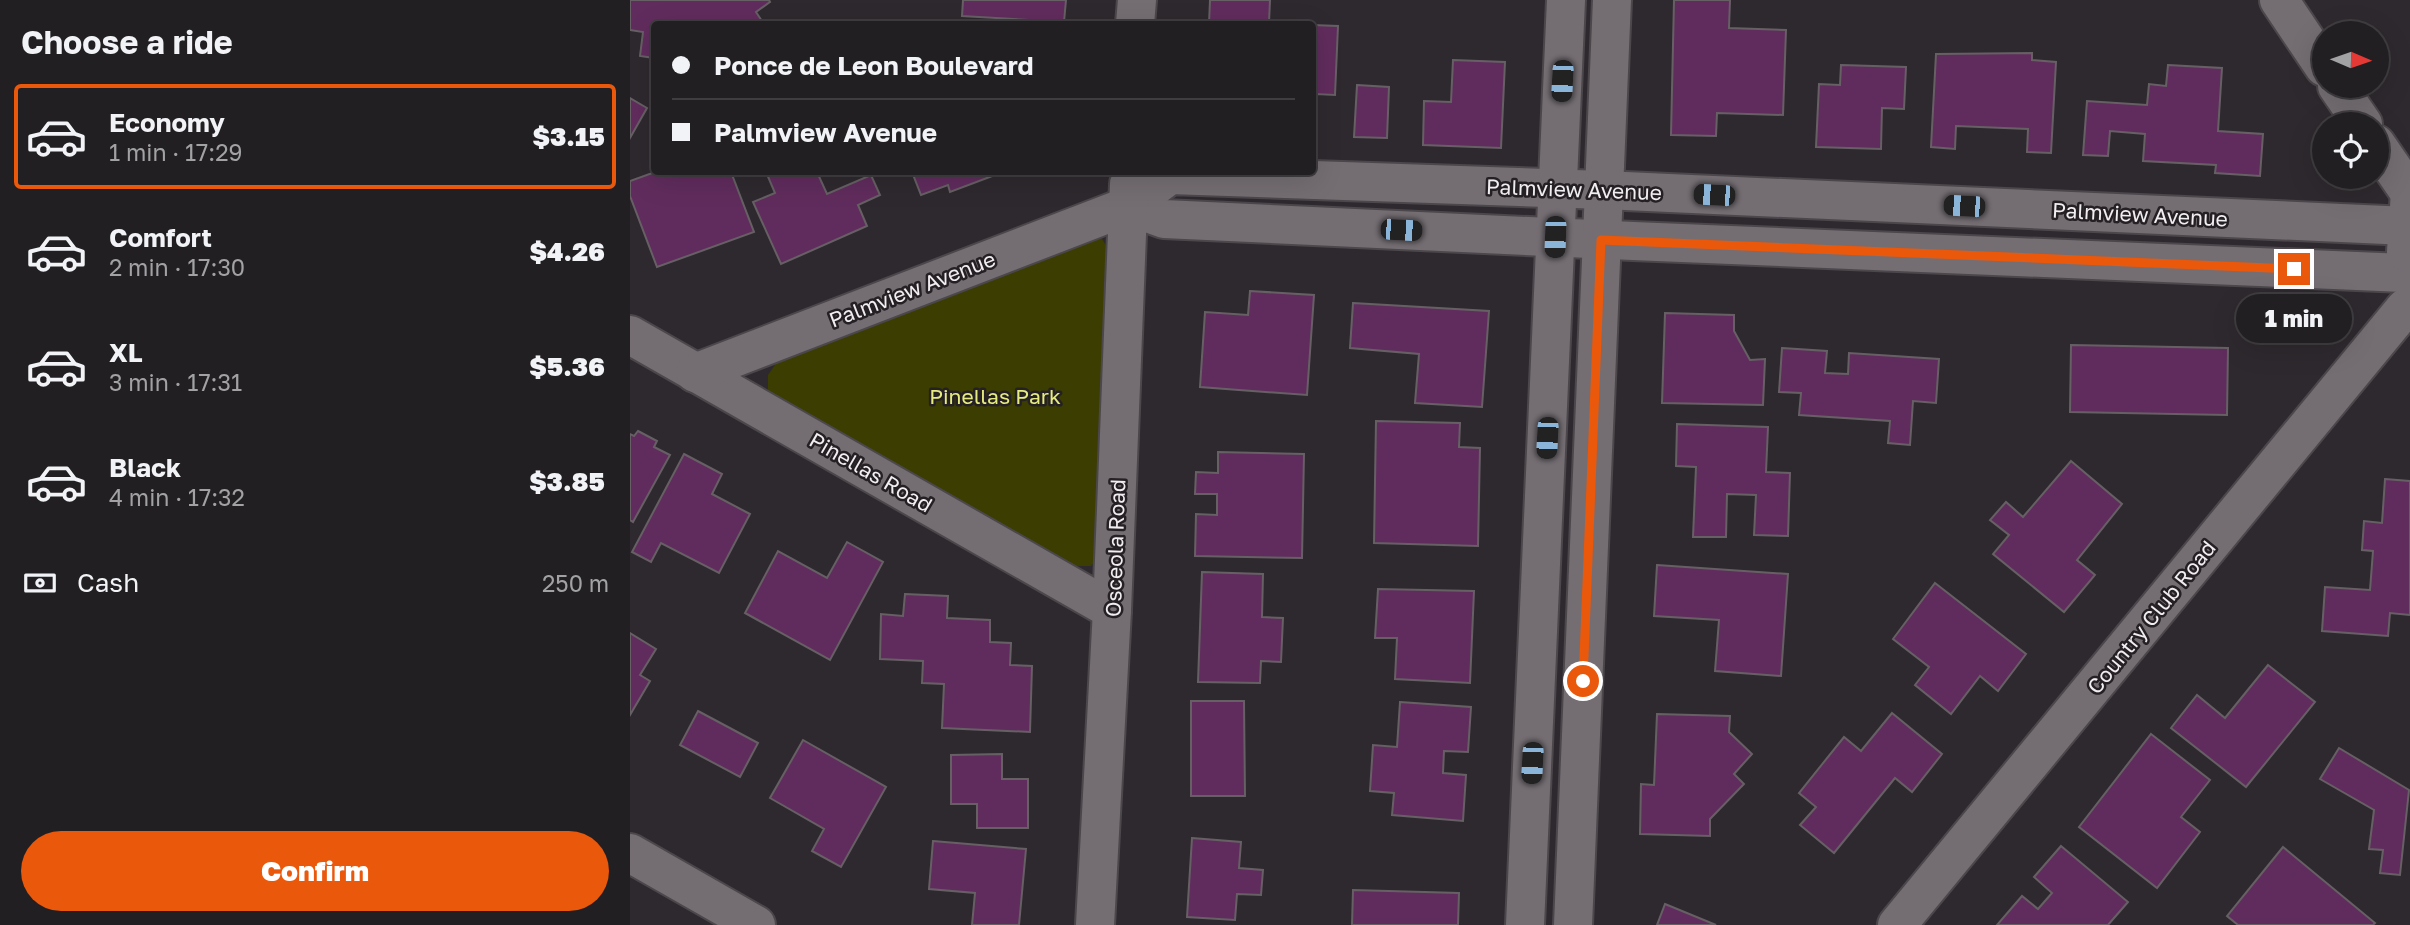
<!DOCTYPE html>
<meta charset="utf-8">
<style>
:root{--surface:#221f22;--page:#2a272a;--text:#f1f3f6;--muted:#a2a2a5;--line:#3f3d40;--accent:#ea580c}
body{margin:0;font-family:"Golos Text",sans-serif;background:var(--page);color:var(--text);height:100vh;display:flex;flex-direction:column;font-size:26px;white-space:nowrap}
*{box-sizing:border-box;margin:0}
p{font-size:23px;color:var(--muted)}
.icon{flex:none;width:38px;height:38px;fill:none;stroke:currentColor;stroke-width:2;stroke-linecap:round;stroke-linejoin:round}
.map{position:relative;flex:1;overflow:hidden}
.drawer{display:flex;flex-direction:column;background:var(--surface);width:630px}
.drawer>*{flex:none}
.hud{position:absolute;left:21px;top:21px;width:665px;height:154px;border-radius:7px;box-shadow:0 7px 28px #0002,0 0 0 2px var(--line);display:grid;align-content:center;height:154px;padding:0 21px;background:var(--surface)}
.needle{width:46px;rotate:92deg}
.controls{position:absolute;left:1682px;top:21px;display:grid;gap:14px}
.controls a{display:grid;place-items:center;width:77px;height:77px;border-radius:50%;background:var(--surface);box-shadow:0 7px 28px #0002,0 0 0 2px var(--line);font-size:35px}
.end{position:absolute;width:32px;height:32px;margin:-16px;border:9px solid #ea580c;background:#fff;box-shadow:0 0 0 4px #fff}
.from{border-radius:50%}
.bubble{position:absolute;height:49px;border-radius:24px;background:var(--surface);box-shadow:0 7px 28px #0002,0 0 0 2px var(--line);font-size:23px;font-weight:800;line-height:49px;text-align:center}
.car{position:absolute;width:21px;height:42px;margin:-21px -10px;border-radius:9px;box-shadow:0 0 5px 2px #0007;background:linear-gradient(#222 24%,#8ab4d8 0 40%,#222 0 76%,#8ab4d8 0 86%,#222 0)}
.hud b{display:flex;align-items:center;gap:24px;height:66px;font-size:26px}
.hud b+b{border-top:2px solid var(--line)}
.hud i{width:18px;height:18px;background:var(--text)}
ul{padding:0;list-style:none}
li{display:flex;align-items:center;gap:21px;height:105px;margin:0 14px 10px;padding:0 7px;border:4px solid transparent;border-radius:7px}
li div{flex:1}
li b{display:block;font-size:26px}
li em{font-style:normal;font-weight:800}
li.selected{border-color:var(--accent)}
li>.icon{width:63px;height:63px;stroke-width:1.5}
h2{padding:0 21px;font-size:32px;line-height:84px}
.pay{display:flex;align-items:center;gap:18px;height:77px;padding:0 21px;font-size:26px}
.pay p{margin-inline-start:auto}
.primary-button{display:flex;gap:14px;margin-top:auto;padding:14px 21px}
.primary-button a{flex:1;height:80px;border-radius:42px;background:var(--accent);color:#fff;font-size:28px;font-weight:800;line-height:80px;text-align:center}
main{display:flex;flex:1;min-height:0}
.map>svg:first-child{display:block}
.green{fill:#3c3d01}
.building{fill:#602c5d;stroke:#666065;stroke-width:2}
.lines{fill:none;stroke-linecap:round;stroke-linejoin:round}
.minor-casing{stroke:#4b474b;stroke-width:42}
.minor{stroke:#746e73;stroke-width:38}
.route{stroke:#ea580c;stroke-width:9}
.labels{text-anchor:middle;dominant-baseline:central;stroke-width:5;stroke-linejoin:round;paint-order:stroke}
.street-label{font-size:21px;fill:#f1eef1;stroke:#252024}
.park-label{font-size:21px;fill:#e5eb7f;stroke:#252024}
</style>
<main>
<section class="drawer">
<h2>Choose a ride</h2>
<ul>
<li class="selected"><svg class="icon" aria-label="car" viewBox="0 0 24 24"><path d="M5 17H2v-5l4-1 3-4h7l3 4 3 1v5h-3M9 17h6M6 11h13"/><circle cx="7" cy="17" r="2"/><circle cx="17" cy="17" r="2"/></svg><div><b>Economy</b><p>1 min · 17:29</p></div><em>$3.15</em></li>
<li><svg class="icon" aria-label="car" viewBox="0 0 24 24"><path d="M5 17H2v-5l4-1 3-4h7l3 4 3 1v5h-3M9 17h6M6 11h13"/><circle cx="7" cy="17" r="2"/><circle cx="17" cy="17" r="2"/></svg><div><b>Comfort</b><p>2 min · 17:30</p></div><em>$4.26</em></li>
<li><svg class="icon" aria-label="car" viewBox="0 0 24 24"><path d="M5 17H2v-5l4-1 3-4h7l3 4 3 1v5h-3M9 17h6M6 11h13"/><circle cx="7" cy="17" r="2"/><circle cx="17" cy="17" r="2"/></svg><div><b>XL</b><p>3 min · 17:31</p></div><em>$5.36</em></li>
<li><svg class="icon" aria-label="car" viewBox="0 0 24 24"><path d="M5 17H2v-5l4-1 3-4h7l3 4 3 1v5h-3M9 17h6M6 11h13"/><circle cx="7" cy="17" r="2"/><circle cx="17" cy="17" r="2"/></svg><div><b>Black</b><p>4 min · 17:32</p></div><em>$3.85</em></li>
</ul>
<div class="pay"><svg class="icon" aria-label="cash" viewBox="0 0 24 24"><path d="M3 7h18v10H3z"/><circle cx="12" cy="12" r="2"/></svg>Cash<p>250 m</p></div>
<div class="primary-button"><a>Confirm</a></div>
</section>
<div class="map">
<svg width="1780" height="925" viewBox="0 0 1780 925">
<rect width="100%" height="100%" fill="#2e292e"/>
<path class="green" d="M472,239L482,255L471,554L461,566H442L138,392V375L147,362L458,240Z"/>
<g class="building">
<path d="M0,0H139L140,2L126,12L134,24H24V58L10,56L13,32L0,30Z"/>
<path d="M333,0H436L434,22L332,16Z"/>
<path d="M580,0H640L639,23L675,24H579Z"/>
<path d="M1044,0H1100L1099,28L1156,30L1153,115L1087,113L1086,136L1041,135Z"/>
<path d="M682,25L708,26L705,95L686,94L685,120L682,119Z"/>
<path d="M1402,53V60L1426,62L1421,153L1397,152L1398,129L1326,126L1325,149L1301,147L1306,54Z"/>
<path d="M823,60L875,62L871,148L793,145L794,101L821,102Z"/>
<path d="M1211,65L1276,67L1274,109L1252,108L1251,149L1186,147L1189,84L1210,85Z"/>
<path d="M1538,65L1592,68L1588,131L1633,134L1630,176L1585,173L1586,165L1513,161L1515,134L1480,131L1478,156L1453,155L1457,101L1517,105L1519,84L1536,86Z"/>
<path d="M727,85L759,87L757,138L724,137Z"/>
<path d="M0,98L17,108L0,138Z"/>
<path d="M25,172H101L124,232L27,267L0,196V181Z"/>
<path d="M136,172H187L197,194L241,175L250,195L228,205L237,226L151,264L123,202L145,193Z"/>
<path d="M282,172H373L320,192L318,185L291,195Z"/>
<path d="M620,291L684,295L677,395L570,387L575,312L618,315Z"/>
<path d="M723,303L859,311L852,407L785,403L789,354L720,348Z"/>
<path d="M1035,313L1104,315V331L1120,360L1135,359L1133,405L1032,403Z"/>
<path d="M1441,345L1598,348L1597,415L1440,412Z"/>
<path d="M1152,348L1197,351L1195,373L1218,374L1219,353L1309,359L1306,403L1283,401L1280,445L1258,443L1260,421L1169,415L1171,393L1149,392Z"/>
<path d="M746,421L830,423L829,447L850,448L848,546L744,543Z"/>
<path d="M1047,424L1138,427L1136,472L1160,473L1158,536L1124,535L1126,495L1097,494L1096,537H1063L1066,467L1046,466Z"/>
<path d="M8,431L27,441L24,447L40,455L3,522L0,520V434L4,436Z"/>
<path d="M588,452L674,454L672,558L565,556L566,514L587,515V494H565L566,472L588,473Z"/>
<path d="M54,454L92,474L82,494L120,514L89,573L31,543L21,562L2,552Z"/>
<path d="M1441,461L1492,504L1447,560L1465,575L1434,612L1363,554L1379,535L1360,520L1376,502L1393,517Z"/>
<path d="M1755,479L1780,481V615L1760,613L1758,636L1692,631L1695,587L1740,590L1743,551L1732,550L1734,521L1752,523Z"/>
<path d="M217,542L253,562L200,660L115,613L148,551L197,578Z"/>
<path d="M1027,565L1158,574L1151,676L1085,671L1089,620L1024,616Z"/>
<path d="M572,572L633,574L632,617L653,618L651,662L631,661L630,683L568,682Z"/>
<path d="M1305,583L1396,654L1368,691L1350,676L1321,714L1285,685L1299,667L1263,639Z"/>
<path d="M748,589L844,591L840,683L765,679L767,638H745Z"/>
<path d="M275,594L318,596L317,618L360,620V642L381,643L380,665L402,666L400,732L312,728L314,684L292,683L293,661L250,659L251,614L273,616Z"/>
<path d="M0,633L26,649L10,675L20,681L0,715Z"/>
<path d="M1638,665L1685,702L1616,787L1541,728L1567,695L1595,718Z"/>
<path d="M561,701H614L615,796H561Z"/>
<path d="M770,702L841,707L838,752L814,751L813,773L836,775L833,821L762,815L764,793L740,791L743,745L767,747Z"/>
<path d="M68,711L128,743L110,777L50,745Z"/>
<path d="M1262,713L1312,754L1282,792L1265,778L1204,853L1170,825L1186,807L1169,793L1214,737L1231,751Z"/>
<path d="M1027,714L1100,716L1099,732L1122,754L1104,774L1114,784L1080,819V836L1010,834L1011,784L1024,785Z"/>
<path d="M1521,734L1580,780L1551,817L1570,832L1527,888L1449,827Z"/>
<path d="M173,740L256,787L211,867L182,851L194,829L140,798Z"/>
<path d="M1709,748L1779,790L1770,875L1750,873L1753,850L1739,849L1744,810L1690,779Z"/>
<path d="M372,754V779H398V828H347V804H321V755Z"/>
<path d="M562,838L611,842L609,868L633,870L631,895L607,894L605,920L557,917Z"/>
<path d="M303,841L396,849L389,925H342L345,893L299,889Z"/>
<path d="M1431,846L1498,902L1478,925H1367L1392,896L1408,909L1422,893L1404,877Z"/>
<path d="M1653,847L1745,923L1743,925H1608L1597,916Z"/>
<path d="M723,890L829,893L828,925H722Z"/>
<path d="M1035,904L1086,925H1027Z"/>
</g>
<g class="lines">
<defs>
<g id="minor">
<path d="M1649,0L1694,67"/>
<path d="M505,24L507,0"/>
<path d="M1707,86L1733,124"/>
<path d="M1746,144L1779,192"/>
<path d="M498,206L534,219L1003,241L1774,273"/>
<path d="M1776,252L1780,192"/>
<path d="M0,335L482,610"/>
<path d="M65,373L498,206L540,175L973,190L1778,226"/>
<path d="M0,853L126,925"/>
<path d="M465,925L482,610L499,184"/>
<path d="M895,925L936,0"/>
<path d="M943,925L982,0"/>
<path d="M1267,925L1775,308"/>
</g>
</defs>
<use href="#minor" class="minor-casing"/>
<use href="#minor" class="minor"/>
</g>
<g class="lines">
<path class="route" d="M953,681L971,240L1664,269"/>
</g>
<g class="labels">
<g class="street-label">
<text transform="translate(944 189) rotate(2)">Palmview Avenue</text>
<text transform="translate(1510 214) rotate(3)">Palmview Avenue</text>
<text transform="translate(282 289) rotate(-21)">Palmview Avenue</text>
<text transform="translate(241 472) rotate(30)">Pinellas Road</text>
<text transform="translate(485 548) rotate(-88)">Osceola Road</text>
<text transform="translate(1521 617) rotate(-51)">Country Club Road</text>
</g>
<g class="park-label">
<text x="365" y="396">Pinellas Park</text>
</g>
</g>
</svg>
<div class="controls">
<a><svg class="needle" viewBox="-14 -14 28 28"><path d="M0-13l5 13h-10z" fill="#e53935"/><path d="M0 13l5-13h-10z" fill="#a2a2a5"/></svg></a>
<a><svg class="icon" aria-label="locate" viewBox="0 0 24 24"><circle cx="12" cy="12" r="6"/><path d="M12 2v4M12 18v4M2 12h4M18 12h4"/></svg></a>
</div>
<i class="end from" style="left:953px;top:681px"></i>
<i class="end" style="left:1664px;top:269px"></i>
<div class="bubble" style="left:1606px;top:294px;width:116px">1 min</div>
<i class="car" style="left:932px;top:81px;rotate:183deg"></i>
<i class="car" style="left:1084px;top:195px;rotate:273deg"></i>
<i class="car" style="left:1334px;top:206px;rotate:273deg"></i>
<i class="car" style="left:771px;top:230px;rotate:93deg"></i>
<i class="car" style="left:925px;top:237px;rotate:182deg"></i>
<i class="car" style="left:917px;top:438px;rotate:183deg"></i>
<i class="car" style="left:902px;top:763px;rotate:183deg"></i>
<div class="hud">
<b><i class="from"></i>Ponce de Leon Boulevard</b>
<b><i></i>Palmview Avenue</b>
</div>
</div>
</main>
